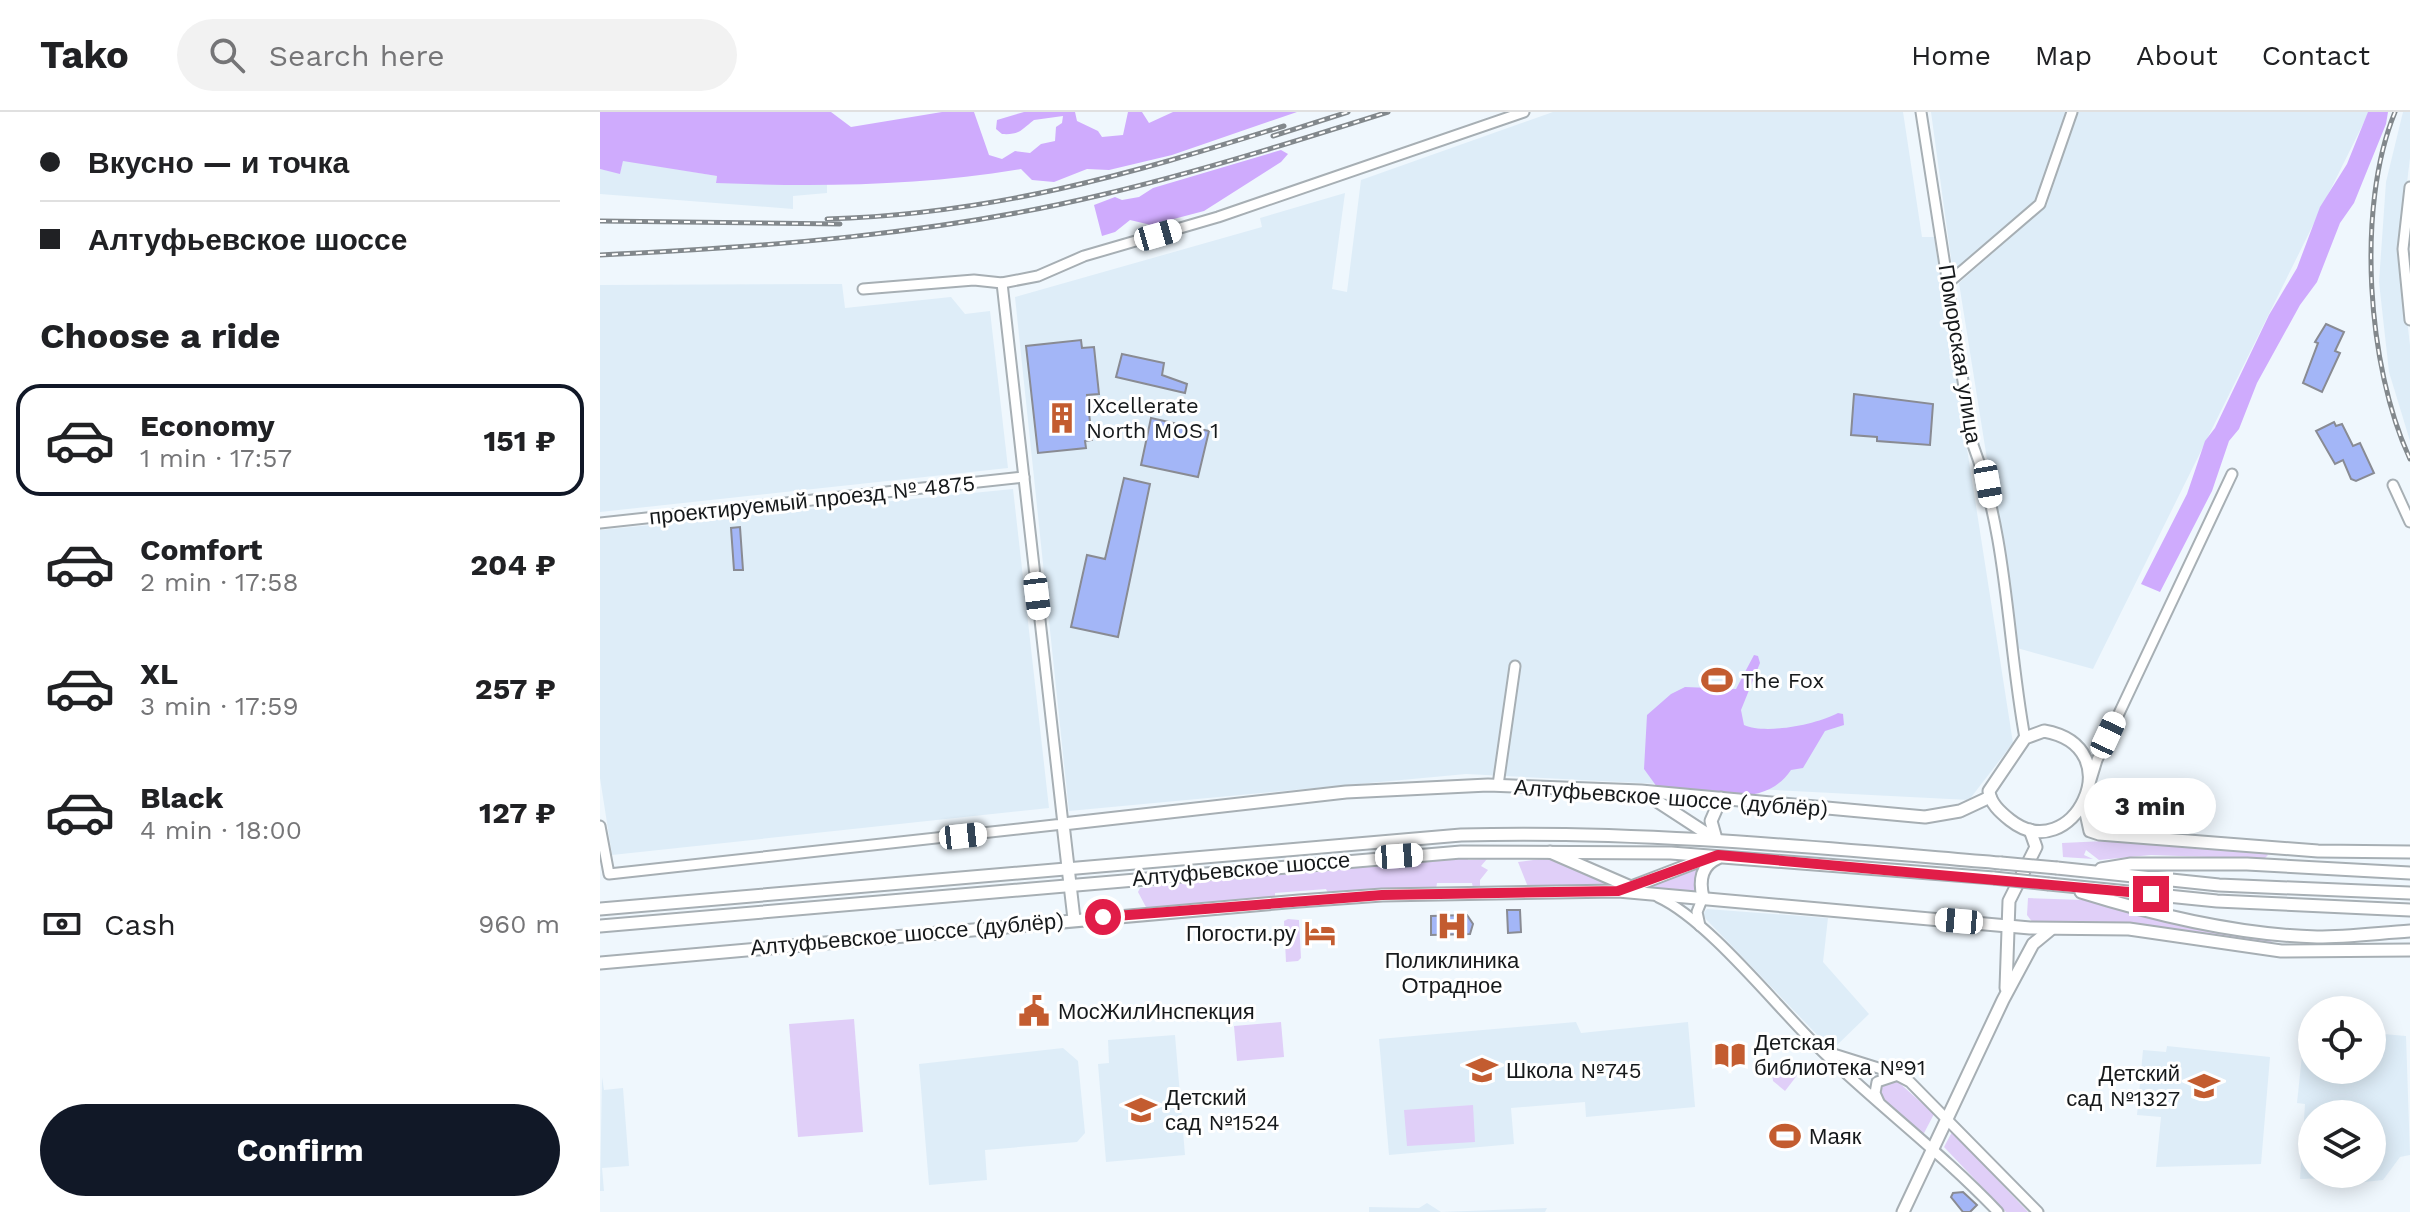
<!DOCTYPE html>
<meta charset="utf-8">
<style>
:root{--surface:#fff;--page:#f2f2f2;--text:#202124;--muted:#757577;--line:#e0e0e0;--accent:#111827}
body{margin:0;font-family:"Work Sans",sans-serif;background:var(--page);color:var(--text);height:100vh;display:flex;flex-direction:column;font-size:30px;white-space:nowrap}
*{box-sizing:border-box;margin:0}
p{font-size:26px;color:var(--muted)}
.icon{flex:none;width:44px;height:44px;fill:none;stroke:currentColor;stroke-width:2;stroke-linecap:round;stroke-linejoin:round}
.map{position:relative;flex:1;overflow:hidden}
.panel{display:flex;flex-direction:column;background:var(--surface);width:600px}
.panel>*{flex:none}
.top-card{display:grid;align-content:center;height:176px;padding:0 40px;background:var(--surface)}
.controls{position:absolute;left:1698px;top:884px;display:grid;gap:16px}
.controls a{display:grid;place-items:center;width:88px;height:88px;border-radius:50%;background:var(--surface);box-shadow:0 4px 20px #0003;font-size:40px}
.end{position:absolute;width:36px;height:36px;margin:-18px;border:10px solid #e11d48;background:#fff;box-shadow:0 0 0 4px #fff}
.from{border-radius:50%}
.bubble{position:absolute;height:56px;border-radius:28px;background:var(--surface);box-shadow:0 4px 20px #0003;font-size:26px;font-weight:700;line-height:56px;text-align:center}
.car{position:absolute;width:24px;height:48px;margin:-24px -12px;border-radius:10px;box-shadow:0 0 6px 2px #0007;background:linear-gradient(#fff 24%,#345 0 40%,#fff 0 76%,#345 0 86%,#fff 0)}
.top-card b{display:flex;align-items:center;gap:28px;height:76px;font-size:30px}
.top-card b+b{border-top:2px solid var(--line)}
.top-card i{width:20px;height:20px;background:var(--text)}
ul{padding:0;list-style:none}
li{display:flex;align-items:center;gap:24px;height:112px;margin:0 16px 12px;padding:0 24px;border:4px solid transparent;border-radius:24px}
li div{flex:1}
li b{display:block;font-size:30px}
li em{font-style:normal;font-weight:700}
li.active{border-color:var(--accent)}
li>.icon{width:72px;height:72px;stroke-width:1.5}
h2{padding:0 40px;font-size:36px;line-height:96px}
.pay{display:flex;align-items:center;gap:20px;height:88px;padding:0 40px;font-size:30px}
.pay p{margin-inline-start:auto}
.cta{display:flex;gap:16px;margin-top:auto;padding:16px 40px}
.cta a{flex:1;height:92px;border-radius:48px;background:var(--accent);color:#fff;font-size:32px;font-weight:700;line-height:92px;text-align:center}
header{display:flex;align-items:center;gap:48px;box-sizing:border-box;height:112px;padding:0 40px;background:var(--surface);border-bottom:2px solid var(--line)}
header strong{font-size:38px}
nav{display:flex;gap:44px;margin-inline-start:auto;font-size:28px}
.search{width:560px;height:72px;background:var(--page);display:flex;align-items:center;gap:20px;box-sizing:border-box;padding:0 28px;border-radius:44px;color:var(--muted);font-size:30px}
main{display:flex;flex:1;min-height:0}
.map>svg:first-child{display:block}
.built{fill:#deedf8;fill-rule:evenodd}
.green{fill:#e0cff8}
.forest{fill:#cfabfd}
.building{fill:#a3b6f7;stroke:#898b93;stroke-width:2}
.lines{fill:none;stroke-linecap:round;stroke-linejoin:round}
.minor-casing{stroke:#a7afb4;stroke-width:13}
.major-casing{stroke:#a7afb4;stroke-width:15}
.minor{stroke:#fff;stroke-width:9}
.major{stroke:#fff;stroke-width:11}
.rail-casing{stroke:#82888c;stroke-width:5}
.rail{stroke:#fff;stroke-width:2;stroke-dasharray:6;stroke-linecap:butt}
.major-bridge-casing{stroke:#a7afb4;stroke-width:15;stroke-linecap:butt}
.major-bridge{stroke:#fff;stroke-width:11}
.route{stroke:#e11d48;stroke-width:10}
.labels{text-anchor:middle;dominant-baseline:central;stroke-width:6;stroke-linejoin:round;paint-order:stroke}
.street-label{font-size:22px;fill:#16191b;stroke:#fff}
.poi-label{font-size:22px;fill:#16191b;stroke:#fff;text-anchor:start}
</style>
<header>
<strong>Tako</strong>
<div class="search"><svg class="icon" aria-label="search" viewBox="0 0 24 24"><circle cx="10" cy="10" r="6"/><path d="M15 15l6 6"/></svg>Search here</div>
<nav><a>Home</a><a>Map</a><a>About</a><a>Contact</a></nav>
</header>
<main>
<section class="panel">
<div class="top-card">
<b><i class="from"></i>Вкусно — и точка</b>
<b><i></i>Алтуфьевское шоссе</b>
</div>
<h2>Choose a ride</h2>
<ul>
<li class="active"><svg class="icon" aria-label="car" viewBox="0 0 24 24"><path d="M5 17H2v-5l4-1 3-4h7l3 4 3 1v5h-3M9 17h6M6 11h13"/><circle cx="7" cy="17" r="2"/><circle cx="17" cy="17" r="2"/></svg><div><b>Economy</b><p>1 min · 17:57</p></div><em>151 ₽</em></li>
<li><svg class="icon" aria-label="car" viewBox="0 0 24 24"><path d="M5 17H2v-5l4-1 3-4h7l3 4 3 1v5h-3M9 17h6M6 11h13"/><circle cx="7" cy="17" r="2"/><circle cx="17" cy="17" r="2"/></svg><div><b>Comfort</b><p>2 min · 17:58</p></div><em>204 ₽</em></li>
<li><svg class="icon" aria-label="car" viewBox="0 0 24 24"><path d="M5 17H2v-5l4-1 3-4h7l3 4 3 1v5h-3M9 17h6M6 11h13"/><circle cx="7" cy="17" r="2"/><circle cx="17" cy="17" r="2"/></svg><div><b>XL</b><p>3 min · 17:59</p></div><em>257 ₽</em></li>
<li><svg class="icon" aria-label="car" viewBox="0 0 24 24"><path d="M5 17H2v-5l4-1 3-4h7l3 4 3 1v5h-3M9 17h6M6 11h13"/><circle cx="7" cy="17" r="2"/><circle cx="17" cy="17" r="2"/></svg><div><b>Black</b><p>4 min · 18:00</p></div><em>127 ₽</em></li>
</ul>
<div class="pay"><svg class="icon" aria-label="cash" viewBox="0 0 24 24"><path d="M3 7h18v10H3z"/><circle cx="12" cy="12" r="2"/></svg>Cash<p>960 m</p></div>
<div class="cta"><a>Confirm</a></div>
</section>
<div class="map">
<svg width="1810" height="1100" viewBox="0 0 1810 1100">
<rect width="100%" height="100%" fill="#eff7fd"/>
<g class="built">
<path d="M953,0H1303L1322,125H1334L1413,631L1369,688L866,662L469,699L415,185L662,115L660,106L745,81L732,177L747,180L761,68Z"/>
<path d="M1331,0H1467L1436,92L1353,161Z"/>
<path d="M1477,0H1769L1493,557L1417,536L1359,171L1447,93Z"/>
<path d="M1803,0H1810V46L1799,137L1810,233V329L1789,260L1779,170L1786,70Z"/>
<path d="M23,48L117,64L116,70L227,72V81L193,84V97L0,82V57L20,61Z"/>
<path d="M242,172L245,196L351,185L365,202L390,199L408,356L0,400V173Z"/>
<path d="M413,377L449,696L12,743L0,666V418Z"/>
<path d="M1107,797L1228,806L1223,850L1269,902L1234,936L1227,933L1102,803Z"/>
<path d="M976,910L981,921L1088,910L1095,995L986,1005L985,990L911,996L914,1032L789,1043L779,927Z"/>
<path d="M1705,915L1712,916V958H1772V921L1806,924L1810,1043L1800,1045L1783,1068L1755,1071L1731,1066L1700,1067L1705,992L1697,991ZM1712,1002H1772V1062H1712Z"/>
<path d="M575,923L585,1043L506,1050L498,952L509,951L508,928Z"/>
<path d="M1567,934L1670,945L1661,1052L1556,1055L1561,1005L1537,1003L1543,938L1566,940Z"/>
<path d="M463,936L478,949L485,1021L477,1030L385,1038L387,1068L329,1073L319,952Z"/>
<path d="M2,965L4,978L23,976L29,1054L2,1056L4,1079H0Z"/>
<path d="M827,1091L841,1100L947,1096L945,1100H769V1095L819,1096Z"/>
</g>
<g class="green">
<path d="M1506,726L1665,740L1668,743L1664,747L1551,743L1499,748L1486,738L1484,743L1493,747L1463,745L1462,731L1505,729Z"/>
<path d="M867,743L868,748L887,747L881,754L888,758L880,768V776H873L872,771H837L836,777L728,781L726,777L675,781V786L547,797L538,780L540,776L567,773V768Z"/>
<path d="M941,743H948L1008,772L928,775L918,750L941,747Z"/>
<path d="M1102,751L1096,780L1045,777V775Z"/>
<path d="M1428,786L1484,788L1545,805L1667,826L1672,830L1670,833L1433,811L1427,803Z"/>
<path d="M688,807L699,808L701,846L698,849L686,850L684,809Z"/>
<path d="M254,907L263,1020L198,1025L189,912Z"/>
<path d="M681,910L684,945L637,949L634,914Z"/>
<path d="M1187,949L1202,957L1185,979L1173,969L1171,953Z"/>
<path d="M1296,968L1334,1002L1323,1023L1280,987L1278,974Z"/>
<path d="M873,993L875,1030L807,1034L804,998Z"/>
<path d="M1352,1020L1354,1022L1428,1100H1406L1344,1035Z"/>
</g>
<g class="forest">
<path d="M0,0H231L251,15L342,0H374L389,43L402,47L415,39L430,41L441,32L455,29L456,15L462,11L463,4L434,8C421,18 420,23 402,22L396,17L397,8L424,0H475L477,9L498,19L502,25L523,23L528,0H542L549,11L573,0H697L572,43L509,58L487,57L454,70L432,68L421,57C321,74 217,75 116,71L117,64L23,49L20,62L0,57Z"/>
<path d="M1768,0H1788L1786,12L1754,91L1740,111L1717,170L1700,193L1657,271L1639,317L1629,329L1612,379L1560,480L1541,472L1587,382L1605,329L1615,316L1669,203L1697,156L1720,95L1747,52Z"/>
<path d="M681,38L688,42L681,50L604,99L551,113L530,108L515,120L502,124L494,93L515,85L522,88L539,85L553,76Z"/>
<path d="M1154,543L1158,544L1160,551L1141,598L1144,613C1166,623 1218,612 1238,601L1243,602L1244,613L1225,619L1203,656L1191,658C1162,701 1101,679 1057,675L1044,657L1047,603L1071,582L1085,575L1136,577Z"/>
</g>
<g class="building">
<path d="M1726,212L1744,220L1735,239L1740,241L1722,280L1703,271L1718,231L1715,230Z"/>
<path d="M481,228L482,236L494,235L499,282L487,283L492,328L485,329L486,336L438,341L426,234Z"/>
<path d="M522,242L564,251L562,263L587,272L585,281L516,265Z"/>
<path d="M1254,282L1333,292L1330,333L1277,329V325L1251,323Z"/>
<path d="M551,306L609,319L598,365L541,353Z"/>
<path d="M1734,310L1736,314L1742,312L1753,334L1760,331L1774,361L1756,369L1751,367L1743,348L1735,352L1716,319Z"/>
<path d="M524,366L550,372L518,525L471,515L487,443L505,447Z"/>
<path d="M140,415L143,458H134L131,416Z"/>
<path d="M907,798H920L921,820L908,821Z"/>
<path d="M867,803L873,812L870,822L831,823V804Z"/>
<path d="M1363,1080L1377,1093L1370,1100H1363L1351,1085L1353,1081Z"/>
</g>
<g class="lines">
<defs>
<g id="minor">
<path d="M1321,0L1373,333C1408,426 1407,529 1425,626"/>
<path d="M1810,75L1803,137L1810,208"/>
<path d="M1348,171L1440,92L1472,0"/>
<path d="M263,177L374,168L402,171L438,164L484,144L618,105L924,0"/>
<path d="M1793,373L1810,410"/>
<path d="M0,411L424,365"/>
<path d="M1490,671L1497,648L1632,362"/>
<path d="M898,673L915,554"/>
<path d="M0,714L9,762L463,712L402,171"/>
<path d="M1058,785C1109,808 1179,898 1222,939C1280,995 1343,1042 1398,1100"/>
<path d="M1100,814L1097,800L1103,785"/>
<path d="M1224,939L1291,960L1310,970L1438,1100"/>
<path d="M1279,990L1275,981L1277,970L1295,964"/>
</g>
<g id="major">
<path d="M1444,619C1534,635 1472,757 1410,708C1400,700 1390,691 1389,679L1425,626Z"/>
<path d="M1043,680L1112,725"/>
<path d="M1484,692L1490,719L1499,722L1718,739L1810,740"/>
<path d="M1116,727L1111,709L1121,686"/>
<path d="M950,740L1033,776"/>
<path d="M1457,756L1619,773L1810,781"/>
<path d="M1501,757L1531,752H1647L1810,761"/>
<path d="M1449,772L1617,789L1810,798"/>
<path d="M1026,777L1107,746"/>
<path d="M1481,780C1555,803 1639,823 1717,825C1748,825 1779,821 1810,819"/>
<path d="M1103,785C1099,769 1101,753 1118,746"/>
<path d="M0,797L861,723C1042,718 1221,736 1401,751"/>
<path d="M474,807L463,712L746,680L888,673L1041,679L1325,705L1360,699L1390,685"/>
<path d="M0,814L861,740L1071,741L1394,766"/>
<path d="M0,851L699,789L782,783L1018,779L1430,816L1529,817L1681,839L1810,838"/>
<path d="M1406,876L1409,789L1436,735L1430,718"/>
<path d="M1303,1100L1403,888L1433,832L1450,818"/>
</g>
</defs>
<use href="#minor" class="minor-casing"/>
<use href="#major" class="major-casing"/>
<use href="#minor" class="minor"/>
<use href="#major" class="major"/>
<defs>
<g id="rail">
<path d="M1795,0C1756,95 1767,255 1810,347"/>
<path d="M673,24L748,0"/>
<path d="M227,107C393,102 527,63 684,14"/>
<path d="M0,109L240,112"/>
<path d="M0,143C166,135 339,122 501,83C598,60 693,30 788,0"/>
</g>
</defs>
<use href="#rail" class="rail-casing"/>
<use href="#rail" class="rail"/>
<defs>
<g id="major-bridge">
<path d="M1401,751L1457,756"/>
<path d="M1394,766L1449,772"/>
</g>
</defs>
<use href="#major-bridge" class="major-bridge-casing"/>
<use href="#major-bridge" class="major-bridge"/>
</g>
<g class="lines">
<path class="route" d="M503,805L782,783L1018,779L1118,743L1551,782"/>
</g>
<defs>
<symbol id="building-bare" viewBox="-9 -9 18 18"><path d="M-4-6H4V6H1V3H-1V6H-4ZM-2.5-4.3h1.7v1.8h-1.7ZM.8-4.3h1.7v1.8H.8ZM-2.5-1h1.7V.8h-1.7ZM.8-1h1.7V.8H.8Z" fill="#c35c30" stroke="#fff" stroke-width="2.5" paint-order="stroke"/></symbol>
<symbol id="stadium-bare" viewBox="-9 -9 18 18"><path d="M0-5a6.5 5 0 1 0 0 10a6.5 5 0 1 0 0-10ZM-3.5-1.8h7v3.6h-7Z" fill="#c35c30" stroke="#fff" stroke-width="2.5" paint-order="stroke"/></symbol>
<symbol id="hospital-bare" viewBox="-9 -9 18 18"><path d="M-5-5h3v3.5h4V-5h3V5h-3V1.5h-4V5h-3Z" fill="#c35c30" stroke="#fff" stroke-width="2.5" paint-order="stroke"/></symbol>
<symbol id="hotel-bare" viewBox="-9 -9 18 18"><path d="M-6-4.5h1.5V1H6V5H4.5V3h-9V5H-6ZM-4 0a1.8 1.8 0 1 1 3.6 0ZM.5 0V-2.5h3Q6-2.5 6 0Z" fill="#c35c30" stroke="#fff" stroke-width="2.5" paint-order="stroke"/></symbol>
<symbol id="civic-bare" viewBox="-9 -9 18 18"><path d="M-.6-6.5H3V-4.5H.6V-3L4-1V1h2V6H-6V1h2V-1L-.6-3ZM-1.2 2.5V6h2.4V2.5Z" fill="#c35c30" stroke="#fff" stroke-width="2.5" paint-order="stroke"/></symbol>
<symbol id="library-bare" viewBox="-9 -9 18 18"><path d="M-6-4Q-3-5.5-.7-3.5V5Q-3 3-6 4ZM6-4Q3-5.5 .7-3.5V5Q3 3 6 4Z" fill="#c35c30" stroke="#fff" stroke-width="2.5" paint-order="stroke"/></symbol>
<symbol id="school-bare" viewBox="-9 -9 18 18"><path d="M0-5L7-2L0 1L-7-2ZM-4 1L0 2.5L4 1V4Q0 6-4 4Z" fill="#c35c30" stroke="#fff" stroke-width="2.5" paint-order="stroke"/></symbol>
</defs>
<g fill-rule="evenodd">
<use href="#building-bare" x="440" y="284" width="44" height="44"/>
<use href="#stadium-bare" x="1095" y="546" width="44" height="44"/>
<use href="#hospital-bare" x="830" y="792" width="44" height="44"/>
<use href="#hotel-bare" x="698" y="799" width="44" height="44"/>
<use href="#civic-bare" x="412" y="877" width="44" height="44"/>
<use href="#library-bare" x="1108" y="921" width="44" height="44"/>
<use href="#school-bare" x="860" y="936" width="44" height="44"/>
<use href="#school-bare" x="1582" y="952" width="44" height="44"/>
<use href="#school-bare" x="519" y="976" width="44" height="44"/>
<use href="#stadium-bare" x="1163" y="1002" width="44" height="44"/>
</g>
<g class="labels">
<g class="street-label">
<text transform="translate(1360 242) rotate(81)">Поморская улица</text>
<text transform="translate(212 388) rotate(-6)">проектируемый проезд № 4875</text>
<text transform="translate(1071 686) rotate(4)">Алтуфьевское шоссе (дублёр)</text>
<text transform="translate(641 757) rotate(-5)">Алтуфьевское шоссе</text>
<text transform="translate(307 822) rotate(-5)">Алтуфьевское шоссе (дублёр)</text>
</g>
<g class="poi-label">
<text x="486" y="293">IXcellerate<tspan x="486" dy="25">North MOS 1</tspan></text>
<text x="1141" y="568">The Fox</text>
<text x="696" y="821" text-anchor="end">Погости.ру</text>
<text x="852" y="848" text-anchor="middle">Поликлиника<tspan x="852" dy="25">Отрадное</tspan></text>
<text x="458" y="899">МосЖилИнспекция</text>
<text x="1154" y="930">Детская<tspan x="1154" dy="25">библиотека №91</tspan></text>
<text x="906" y="958">Школа №745</text>
<text x="1580" y="961" text-anchor="end">Детский<tspan x="1580" dy="25">сад №1327</tspan></text>
<text x="565" y="985">Детский<tspan x="565" dy="25">сад №1524</tspan></text>
<text x="1209" y="1024">Маяк</text>
</g>
</g>
</svg>
<div class="controls">
<a><svg class="icon" aria-label="locate" viewBox="0 0 24 24"><circle cx="12" cy="12" r="6"/><path d="M12 2v4M12 18v4M2 12h4M18 12h4"/></svg></a>
<a><svg class="icon" aria-label="layers" viewBox="0 0 24 24"><path d="M12 4l9 5-9 5-9-5zM3 14l9 5 9-5"/></svg></a>
</div>
<i class="end from" style="left:503px;top:805px"></i>
<i class="end" style="left:1551px;top:782px"></i>
<div class="bubble" style="left:1484px;top:666px;width:132px">3 min</div>
<i class="car" style="left:558px;top:123px;rotate:74deg"></i>
<i class="car" style="left:1388px;top:372px;rotate:170deg"></i>
<i class="car" style="left:437px;top:484px;rotate:173deg"></i>
<i class="car" style="left:1508px;top:623px;rotate:25deg"></i>
<i class="car" style="left:363px;top:724px;rotate:84deg"></i>
<i class="car" style="left:799px;top:744px;rotate:86deg"></i>
<i class="car" style="left:1359px;top:809px;rotate:275deg"></i>
</div>
</main>
